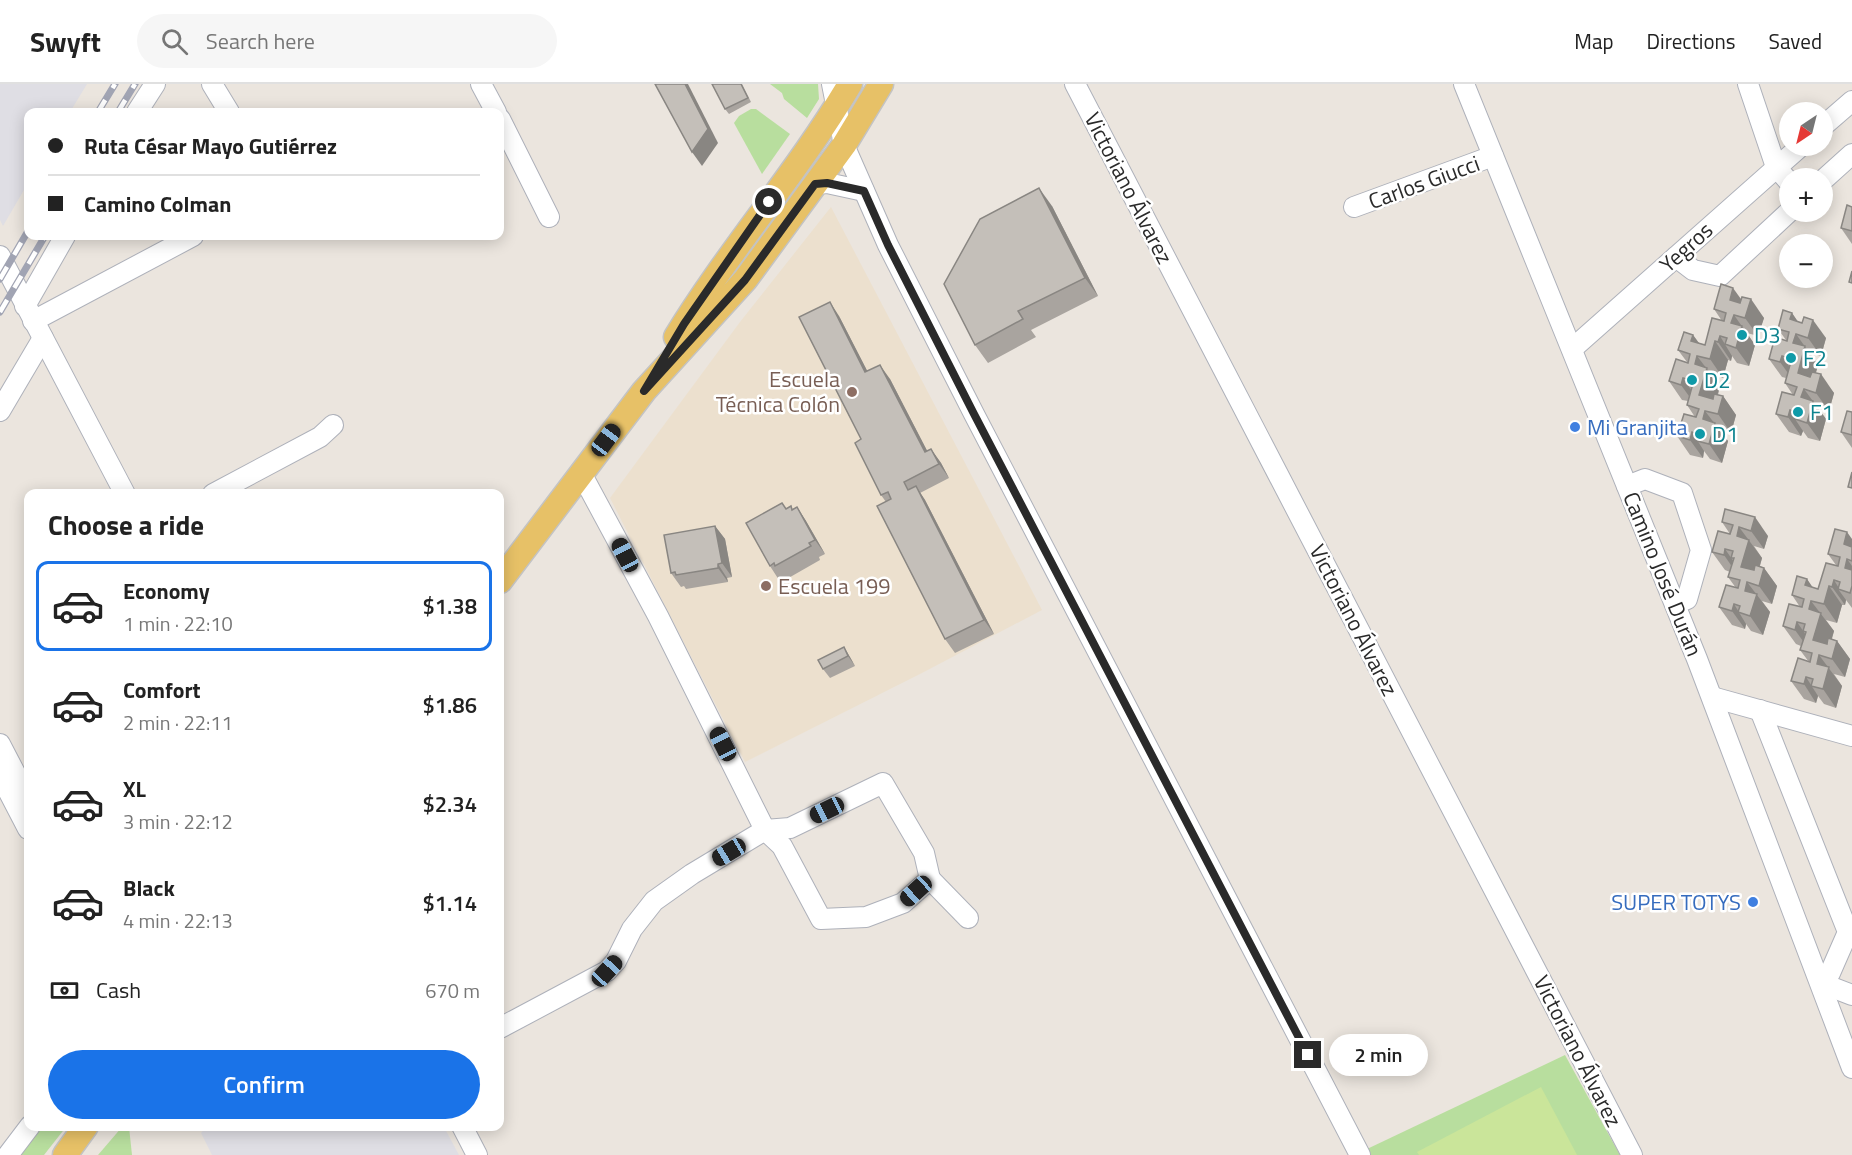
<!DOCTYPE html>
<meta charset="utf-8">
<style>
:root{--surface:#fff;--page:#f6f6f6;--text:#222;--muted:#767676;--line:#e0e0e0;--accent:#1a73e8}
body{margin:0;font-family:"Titillium Web",sans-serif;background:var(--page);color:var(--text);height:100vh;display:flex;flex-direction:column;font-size:22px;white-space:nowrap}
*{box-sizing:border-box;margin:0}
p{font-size:20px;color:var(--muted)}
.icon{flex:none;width:33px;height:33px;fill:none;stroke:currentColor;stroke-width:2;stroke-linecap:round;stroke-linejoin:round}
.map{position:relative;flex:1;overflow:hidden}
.drawer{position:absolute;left:24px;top:405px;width:480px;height:642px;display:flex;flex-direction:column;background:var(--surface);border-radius:12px;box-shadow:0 3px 15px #0003}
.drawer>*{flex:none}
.guide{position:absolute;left:24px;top:24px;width:480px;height:132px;border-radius:12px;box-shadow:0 3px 15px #0003;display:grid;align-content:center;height:132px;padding:0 24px;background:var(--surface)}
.needle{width:39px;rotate:215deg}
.tools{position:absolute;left:1779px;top:18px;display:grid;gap:12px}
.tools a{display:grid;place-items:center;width:54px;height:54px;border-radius:50%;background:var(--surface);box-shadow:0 3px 15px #0003;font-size:30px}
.end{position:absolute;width:27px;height:27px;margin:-14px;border:8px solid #2a2a2a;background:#fff;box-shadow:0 0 0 3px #fff}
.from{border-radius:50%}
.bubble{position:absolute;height:42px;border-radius:21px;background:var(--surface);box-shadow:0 3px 15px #0003;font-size:20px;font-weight:600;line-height:42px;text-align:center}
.car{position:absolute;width:18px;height:36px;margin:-18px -9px;border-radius:8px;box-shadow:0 0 4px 2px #0007;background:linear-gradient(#222 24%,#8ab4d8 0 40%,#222 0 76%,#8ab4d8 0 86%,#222 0)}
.guide b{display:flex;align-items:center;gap:21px;height:57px;font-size:22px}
.guide b+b{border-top:2px solid var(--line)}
.guide i{width:15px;height:15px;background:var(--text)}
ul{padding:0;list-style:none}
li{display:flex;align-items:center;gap:18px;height:90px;margin:0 12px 9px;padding:0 12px;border:3px solid transparent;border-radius:12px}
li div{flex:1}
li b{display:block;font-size:22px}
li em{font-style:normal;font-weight:600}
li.on{border-color:var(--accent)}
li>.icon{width:54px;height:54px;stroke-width:1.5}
h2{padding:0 24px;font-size:27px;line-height:72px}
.pay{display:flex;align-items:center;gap:15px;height:66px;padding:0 24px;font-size:22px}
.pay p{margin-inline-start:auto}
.action{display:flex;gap:12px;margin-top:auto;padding:12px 24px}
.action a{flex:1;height:69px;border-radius:36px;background:var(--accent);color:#fff;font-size:24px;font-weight:600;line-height:69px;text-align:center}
header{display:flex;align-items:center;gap:36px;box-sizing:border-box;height:84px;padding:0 30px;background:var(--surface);border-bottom:2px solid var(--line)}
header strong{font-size:28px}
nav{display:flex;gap:33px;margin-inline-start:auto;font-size:21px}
.search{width:420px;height:54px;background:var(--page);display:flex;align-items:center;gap:15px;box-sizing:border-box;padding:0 21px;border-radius:33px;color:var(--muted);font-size:22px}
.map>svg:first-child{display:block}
.industrial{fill:#dfdee4}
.education{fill:#ece0ce}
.green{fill:#b8de9e}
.pitch{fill:#cae59a}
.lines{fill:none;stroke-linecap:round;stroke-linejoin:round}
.minor-casing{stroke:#aeb1ba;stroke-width:22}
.major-casing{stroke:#c3c3c3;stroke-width:27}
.minor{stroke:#fff;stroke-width:20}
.major{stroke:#e7c167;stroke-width:24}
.rail-casing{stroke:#a1a4b3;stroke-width:7}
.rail{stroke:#fff;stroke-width:4.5;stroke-dasharray:14;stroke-linecap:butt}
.wall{fill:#a9a49f}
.shaded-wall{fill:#898682}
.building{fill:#c4bfb9;stroke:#898682;stroke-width:1.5}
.route{stroke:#2a2a2a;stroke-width:8}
.culture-dot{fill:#0f9aa8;stroke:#fff;stroke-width:2}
.education-dot{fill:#8d6e63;stroke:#fff;stroke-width:2}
.shop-dot{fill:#3f7fe0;stroke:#fff;stroke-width:2}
.labels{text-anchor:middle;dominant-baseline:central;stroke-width:5;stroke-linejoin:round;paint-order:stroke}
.street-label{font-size:22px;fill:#2a2a2a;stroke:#fff}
.culture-label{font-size:22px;fill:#0d838f;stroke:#fff;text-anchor:start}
.education-label{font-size:22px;fill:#785e54;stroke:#fff;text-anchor:end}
.shop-label{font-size:22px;fill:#366cbe;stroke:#fff;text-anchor:start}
</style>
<header>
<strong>Swyft</strong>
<div class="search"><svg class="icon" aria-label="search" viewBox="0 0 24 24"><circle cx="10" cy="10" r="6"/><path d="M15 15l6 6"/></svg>Search here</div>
<nav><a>Map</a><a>Directions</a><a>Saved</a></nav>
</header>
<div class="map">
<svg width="1852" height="1071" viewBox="0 0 1852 1071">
<rect width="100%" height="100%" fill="#ebe5de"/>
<g class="industrial">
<path d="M0,0H87L70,28H28V99L3,142L0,136Z"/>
<path d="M206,1043H444L459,1071H212L201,1049Z"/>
</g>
<path class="education" d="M831,123L1042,526L922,589L745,678L610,414L740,238Z"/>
<g class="green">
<path d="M770,0H818L819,15L807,34L784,15L782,9Z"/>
<path d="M751,25H756L790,50L762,90L734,39L739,32Z"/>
<path d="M1565,971L1620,1071H1370L1367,1065Z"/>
<path d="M38,1043H66L44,1071H16Z"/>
<path d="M122,1043H129L132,1071H98Z"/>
</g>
<path class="pitch" d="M1541,1003L1577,1071H1419L1417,1068Z"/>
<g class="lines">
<defs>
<g id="minor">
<path d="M212,0L229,28"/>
<path d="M481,0L496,28"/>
<path d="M832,0L844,61L888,161L974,330L1360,1071"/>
<path d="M1075,0L1632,1071"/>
<path d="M1464,0L1697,575L1852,984"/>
<path d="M1748,0L1776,83L1790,99"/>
<path d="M137,28L155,0"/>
<path d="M500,35L549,133"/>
<path d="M1822,43L1852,17"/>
<path d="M1822,97L1852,70"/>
<path d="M815,100L827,99L864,107"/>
<path d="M1354,123L1493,72"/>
<path d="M0,172L125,410"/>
<path d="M1676,173L1693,186L1720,192L1790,127"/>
<path d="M25,222L65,152"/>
<path d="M33,237L193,152"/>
<path d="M1572,265L1801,62"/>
<path d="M0,327L43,254"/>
<path d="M581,389L658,532L765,746L782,762L821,835L866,833L903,819L930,795L968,834"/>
<path d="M1627,402L1645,395L1682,409L1701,466L1687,515L1675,520"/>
<path d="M213,410L320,353L333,341"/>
<path d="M1712,613L1852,652"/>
<path d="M1760,626L1848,848L1830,889L1821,899L1852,911"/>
<path d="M0,660L28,714"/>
<path d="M0,691L28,745"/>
<path d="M500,944L607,887L616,877L632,845L654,817L692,790L765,746L790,744L883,699L924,769L930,795"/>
<path d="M462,1042L477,1071"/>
<path d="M8,1071L30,1042"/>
</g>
<g id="major">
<path d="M676,253C729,166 798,88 850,0"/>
<path d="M500,497L644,307L745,196L844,61L881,0"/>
<path d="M65,1071L86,1042"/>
</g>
</defs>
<use href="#minor" class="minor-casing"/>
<use href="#major" class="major-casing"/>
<use href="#minor" class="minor"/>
<use href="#major" class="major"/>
<defs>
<g id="rail">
<path d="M98,28L115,0"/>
<path d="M118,28L135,0"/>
<path d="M0,195L28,147"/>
<path d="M0,228L45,152"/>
</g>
</defs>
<use href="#rail" class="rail-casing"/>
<use href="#rail" class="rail"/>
</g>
<g class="wall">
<path d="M742,0L751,18L729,30L725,25Z"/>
<path d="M1052,122L1098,212L1031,246L1036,253L988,279L975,261Z"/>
<path d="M1852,123V160L1841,144Z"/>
<path d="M1741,215L1764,234L1758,252L1747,249L1755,261L1749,282L1737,279L1732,272L1731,277L1728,276L1723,294L1712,291L1720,302L1718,311L1723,312L1736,331L1731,349L1720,346L1728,357L1722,379L1710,375L1704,367L1703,374L1690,371L1677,352L1695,333L1687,321L1688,317L1682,316L1669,297L1687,278L1678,266L1693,251L1699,259L1705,261L1722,237L1714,225Z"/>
<path d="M1792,229L1797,237L1826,254L1821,272L1810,269L1818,281L1816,289L1834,309L1829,327L1818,324L1826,335L1820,357L1808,354L1803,347L1801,352L1789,348L1776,330L1793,311L1785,299L1786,294L1782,293L1769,275L1786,256L1778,245Z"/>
<path d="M839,232L867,287L890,295L927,367L931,365L941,379L949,394L920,409L925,416L994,550L955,569L945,555L886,418L881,411L861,355Z"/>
<path d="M1852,328V364L1841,348Z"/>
<path d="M797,423L806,437L825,470L819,473L820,476L785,496L784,493L779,496L770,482L786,425H793Z"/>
<path d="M1722,438L1768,452L1764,465L1754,462L1762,474L1760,482L1764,484L1777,502L1772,520L1762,517L1770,528L1763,551L1751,547L1746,540L1745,545L1732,541L1719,523L1736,504L1728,493L1730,488L1725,486L1712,468L1730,450Z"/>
<path d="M715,442L725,455L732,493L727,494L728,498L686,505L684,502L681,503L671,489Z"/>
<path d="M1852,455V524L1846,516L1845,521H1842L1837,539L1826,536L1834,547L1832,555L1837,557L1850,575L1845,593L1834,590L1842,602L1836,624L1824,620L1818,612L1816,619L1804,615L1791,597L1809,578L1800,566L1801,562L1796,560L1783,542L1800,523L1792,511L1807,495L1812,504L1818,505L1836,481L1828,470Z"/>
<path d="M844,563L855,582L830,594L823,585Z"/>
</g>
<g class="shaded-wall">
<path d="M685,0H688L718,59L702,82L692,68Z"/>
<path d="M1039,104L1052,122L1098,212L1085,194Z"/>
<path d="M1733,204L1746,222L1743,234L1730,216Z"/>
<path d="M1751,215L1764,234L1758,252L1745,234Z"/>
<path d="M830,218L839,232L875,302L865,288Z"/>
<path d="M1792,229L1805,248L1790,235Z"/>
<path d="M1734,231L1755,261L1749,282L1736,264L1731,239Z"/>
<path d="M1813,236L1826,254L1821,272L1808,254Z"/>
<path d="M1796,250L1818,281L1810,308L1798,289L1793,259Z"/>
<path d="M1693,251L1706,269L1691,257Z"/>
<path d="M1720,252L1732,272L1731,277L1718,258Z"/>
<path d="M1715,257L1728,276L1723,294L1710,275Z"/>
<path d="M1697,272L1720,302L1712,329L1699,311L1695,280Z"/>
<path d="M1782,272L1795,291L1793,296L1780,278Z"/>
<path d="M880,281L890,295L935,382L925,368Z"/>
<path d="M1821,290L1834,309L1829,327L1816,309Z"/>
<path d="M1683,294L1696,313L1694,319L1681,301Z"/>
<path d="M1804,305L1826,335L1820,357L1807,339L1801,313Z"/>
<path d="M1723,312L1736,331L1731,349L1718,330Z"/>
<path d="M1790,326L1797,336L1795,335L1803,347L1801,352L1788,333Z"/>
<path d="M1705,327L1728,357L1722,379L1709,360L1703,335Z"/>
<path d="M1692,348L1704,367L1703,374L1690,356Z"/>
<path d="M931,365L941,379L949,394L939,380Z"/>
<path d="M916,402L925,416L994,550L984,536Z"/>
<path d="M797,423L806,437L825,470L815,456Z"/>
<path d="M1755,433L1768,452L1764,465L1751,447Z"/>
<path d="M715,442L725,455L732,493L722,479Z"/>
<path d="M1739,443L1762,474L1754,501L1741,483L1737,452Z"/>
<path d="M1847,448L1852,455V472L1844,460Z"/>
<path d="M1725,465L1738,484L1737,490L1724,471Z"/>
<path d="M1847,475L1852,482V494L1845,484Z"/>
<path d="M718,480L727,494L728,498L718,484Z"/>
<path d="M1764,484L1777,502L1772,520L1759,502Z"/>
<path d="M1807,495L1820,514L1805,501Z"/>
<path d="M1834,496L1840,506L1838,505L1846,516L1845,521L1832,503Z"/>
<path d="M1747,498L1770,528L1763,551L1750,532L1745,507Z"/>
<path d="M1829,502L1842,521L1837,539L1824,520Z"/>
<path d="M1811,517L1834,547L1826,573L1813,556L1809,525Z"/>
<path d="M1734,520L1746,540L1745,545L1732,527Z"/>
<path d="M1797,538L1810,557L1808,564L1795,546Z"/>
<path d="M1837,557L1850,575L1845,593L1832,575Z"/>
<path d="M844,563L850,573L855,582L848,572Z"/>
<path d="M1819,571L1842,602L1836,624L1823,605L1817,580Z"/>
<path d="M1806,593L1818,612L1816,619L1804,600Z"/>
</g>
<g class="building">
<path d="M655,0H685L708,45L692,68Z"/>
<path d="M712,0H741L748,14L725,25Z"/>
<path d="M1039,104L1085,194L1018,227L1023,235L975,261L944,200L980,135Z"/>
<path d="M1847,121L1852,123V147L1841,144Z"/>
<path d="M1852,187V199L1849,198Z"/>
<path d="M1721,200L1733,204L1730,216L1740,219L1742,213L1751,215L1745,234L1734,231L1731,239L1742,242L1736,264L1725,260L1727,254L1720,252L1718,258L1715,257L1710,275L1697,272L1695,280L1707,284L1699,311L1713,315L1714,310L1723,312L1718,330L1705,327L1703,335L1715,339L1709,360L1697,357L1699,351L1692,348L1690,356L1677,352L1684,330L1696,333L1699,325L1687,321L1692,303L1689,302L1691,296L1683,294L1681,301L1669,297L1676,275L1688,279L1690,270L1678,266L1684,248L1693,251L1691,257L1705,261L1712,234L1724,237L1726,229L1714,225Z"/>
<path d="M830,218L865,288L880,281L925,368L931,365L939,380L904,398L908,406L916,402L984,536L945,555L877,422L891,415L888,408L881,411L855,359L861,355L799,233Z"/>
<path d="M1783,226L1792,229L1790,235L1802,239L1804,233L1813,236L1808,254L1796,250L1793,259L1805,262L1798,289L1810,293L1812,288L1821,290L1816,309L1804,305L1801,313L1813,317L1807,339L1795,335L1797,328L1790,326L1788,333L1776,330L1782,308L1794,311L1797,303L1785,299L1790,281L1787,280L1789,274L1782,272L1780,278L1769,275L1775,253L1787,257L1789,248L1778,245Z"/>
<path d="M1847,327L1852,328V351L1841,348Z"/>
<path d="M1852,388V404L1848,403Z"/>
<path d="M782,419L786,425L791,422L792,426L797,423L815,456L809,459L811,462L775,482L774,479L770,482L746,439Z"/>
<path d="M1725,425L1755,433L1751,447L1739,443L1737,452L1749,456L1741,483L1754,486L1755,481L1764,484L1759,502L1747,498L1745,507L1757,510L1750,532L1738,528L1740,522L1734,520L1732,527L1719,523L1726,501L1738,504L1740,496L1728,493L1734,474H1731L1733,467L1725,465L1724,471L1712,468L1718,447L1730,450L1733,441L1722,438Z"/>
<path d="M715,442L722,479L718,480V484L676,491L675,488L671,489L664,451Z"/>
<path d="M1835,445L1847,448L1844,460L1852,463V477L1847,475L1845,484L1852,486V502L1850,509L1838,505L1840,498L1834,496L1832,503L1829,502L1824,520L1811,517L1809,525L1821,529L1813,556L1827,560L1828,554L1837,557L1832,575L1819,571L1817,580L1829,583L1823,605L1811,602L1813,595L1806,593L1804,600L1791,597L1798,574L1810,578L1812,569L1800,566L1806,548L1803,547L1805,540L1797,538L1795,546L1783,542L1789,520L1802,523L1804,515L1792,511L1797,492L1807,495L1805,501L1818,505L1826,479L1838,482L1840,473L1828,470Z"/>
<path d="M844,563L848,572L823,585L818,576Z"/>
</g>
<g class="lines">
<path class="route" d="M769,118L684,240L644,307L745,196L815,100L827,99L864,107L888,161L974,330L1308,971"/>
</g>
<g class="culture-dot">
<circle cx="1742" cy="251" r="6"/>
<circle cx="1791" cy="274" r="6"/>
<circle cx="1692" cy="296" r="6"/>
<circle cx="1798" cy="328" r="6"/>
<circle cx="1700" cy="350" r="6"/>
</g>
<g class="education-dot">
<circle cx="852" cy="308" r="6"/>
<circle cx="766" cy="502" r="6"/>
</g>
<g class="shop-dot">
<circle cx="1575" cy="343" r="6"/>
<circle cx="1753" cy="818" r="6"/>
</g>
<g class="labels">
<g class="street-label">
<text transform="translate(1424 98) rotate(-20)">Carlos Giucci</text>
<text transform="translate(1129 104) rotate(63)">Victoriano Álvarez</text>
<text transform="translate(1686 163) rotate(-42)">Yegros</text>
<text transform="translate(1663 490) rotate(68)">Camino José Durán</text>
<text transform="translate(1354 536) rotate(63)">Victoriano Álvarez</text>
<text transform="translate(1578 967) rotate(63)">Victoriano Álvarez</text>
</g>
<g class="culture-label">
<text x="1754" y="251">D3</text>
<text x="1803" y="274">F2</text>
<text x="1704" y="296">D2</text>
<text x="1810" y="328">F1</text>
<text x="1712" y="350">D1</text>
</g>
<g class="education-label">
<text x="840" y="295">Escuela<tspan x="840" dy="25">Técnica Colón</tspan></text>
<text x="778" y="502" text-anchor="start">Escuela 199</text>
</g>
<g class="shop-label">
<text x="1587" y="343">Mi Granjita</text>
<text x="1741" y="818" text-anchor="end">SUPER TOTYS</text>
</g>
</g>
</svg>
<div class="tools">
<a><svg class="needle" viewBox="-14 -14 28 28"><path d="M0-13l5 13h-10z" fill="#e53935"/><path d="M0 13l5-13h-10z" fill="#767676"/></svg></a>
<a>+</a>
<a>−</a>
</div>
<i class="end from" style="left:769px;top:118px"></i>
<i class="end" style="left:1308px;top:971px"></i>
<div class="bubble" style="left:1329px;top:950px;width:99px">2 min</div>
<i class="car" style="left:606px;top:356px;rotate:37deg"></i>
<i class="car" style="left:625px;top:471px;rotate:332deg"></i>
<i class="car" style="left:723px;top:660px;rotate:333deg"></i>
<i class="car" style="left:827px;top:726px;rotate:244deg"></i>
<i class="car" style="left:729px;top:768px;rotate:239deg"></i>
<i class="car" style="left:916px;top:807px;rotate:228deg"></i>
<i class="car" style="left:607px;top:887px;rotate:43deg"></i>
<div class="guide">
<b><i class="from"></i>Ruta César Mayo Gutiérrez</b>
<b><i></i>Camino Colman</b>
</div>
<section class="drawer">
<h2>Choose a ride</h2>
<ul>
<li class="on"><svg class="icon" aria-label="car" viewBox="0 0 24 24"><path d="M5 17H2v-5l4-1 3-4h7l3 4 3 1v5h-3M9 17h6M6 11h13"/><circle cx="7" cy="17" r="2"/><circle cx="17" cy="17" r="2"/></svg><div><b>Economy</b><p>1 min · 22:10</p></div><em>$1.38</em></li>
<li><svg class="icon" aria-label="car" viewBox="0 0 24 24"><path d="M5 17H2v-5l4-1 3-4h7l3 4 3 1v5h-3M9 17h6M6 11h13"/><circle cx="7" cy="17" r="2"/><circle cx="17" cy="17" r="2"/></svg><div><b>Comfort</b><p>2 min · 22:11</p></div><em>$1.86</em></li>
<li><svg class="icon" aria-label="car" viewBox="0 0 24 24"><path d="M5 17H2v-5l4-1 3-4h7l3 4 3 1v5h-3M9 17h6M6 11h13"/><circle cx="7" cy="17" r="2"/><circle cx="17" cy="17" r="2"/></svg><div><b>XL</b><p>3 min · 22:12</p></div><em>$2.34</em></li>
<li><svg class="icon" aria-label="car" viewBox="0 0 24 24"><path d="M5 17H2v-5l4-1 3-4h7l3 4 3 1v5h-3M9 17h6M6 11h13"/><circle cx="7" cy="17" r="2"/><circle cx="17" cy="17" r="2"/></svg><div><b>Black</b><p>4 min · 22:13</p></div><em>$1.14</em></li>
</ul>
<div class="pay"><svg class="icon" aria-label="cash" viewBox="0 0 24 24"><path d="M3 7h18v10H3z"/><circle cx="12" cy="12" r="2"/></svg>Cash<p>670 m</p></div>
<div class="action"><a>Confirm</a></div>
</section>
</div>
